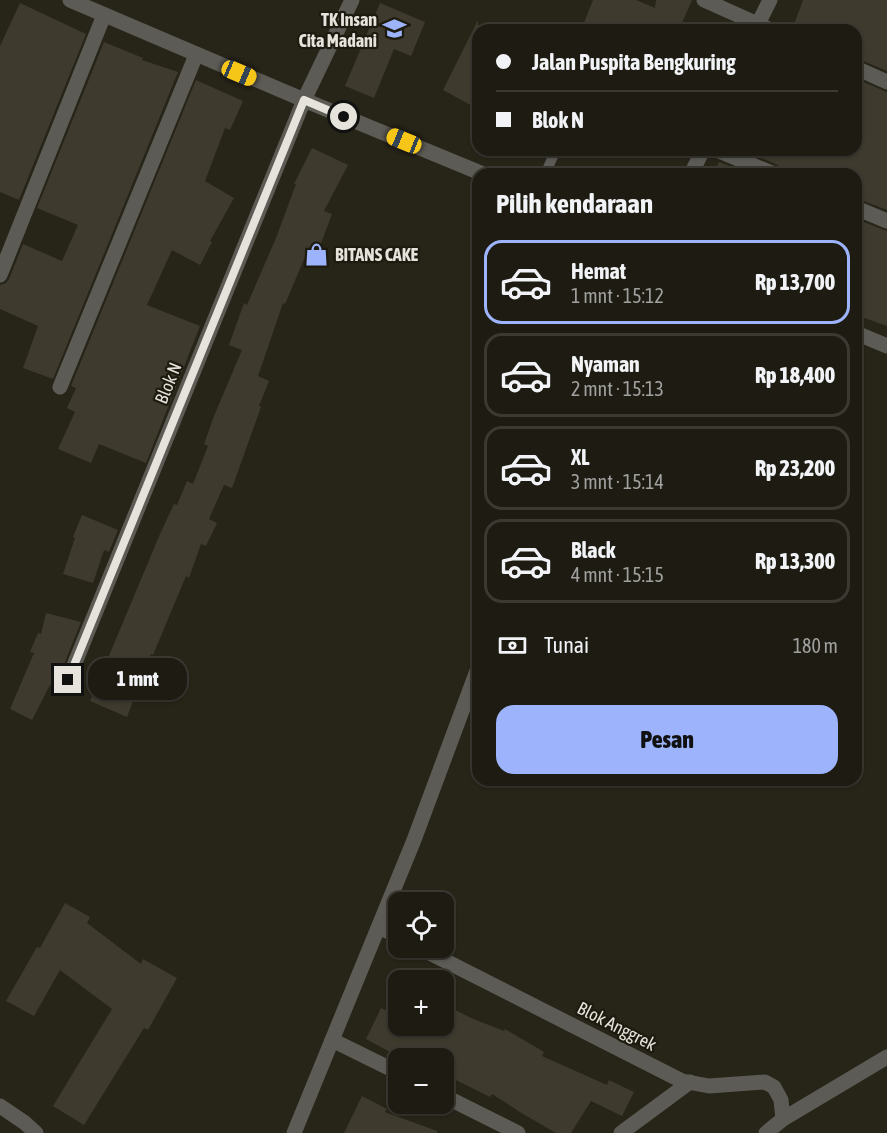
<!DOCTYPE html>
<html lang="id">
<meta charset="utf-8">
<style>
:root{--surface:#1d1b12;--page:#25241b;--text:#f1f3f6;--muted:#a0a19f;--line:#3b3932;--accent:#9db4fd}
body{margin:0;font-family:"Asap Condensed",sans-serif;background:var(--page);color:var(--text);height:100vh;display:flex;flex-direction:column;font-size:22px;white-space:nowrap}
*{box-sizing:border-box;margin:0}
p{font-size:20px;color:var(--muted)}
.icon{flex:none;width:33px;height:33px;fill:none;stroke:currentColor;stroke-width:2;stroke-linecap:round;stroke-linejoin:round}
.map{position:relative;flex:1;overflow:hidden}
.panel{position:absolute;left:472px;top:168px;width:390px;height:618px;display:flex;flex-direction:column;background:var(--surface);border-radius:18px;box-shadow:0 2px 4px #0004,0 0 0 2px var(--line)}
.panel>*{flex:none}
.hud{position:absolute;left:472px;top:24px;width:390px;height:132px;border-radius:18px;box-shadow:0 2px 4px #0004,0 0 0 2px var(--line);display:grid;align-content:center;height:132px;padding:0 24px;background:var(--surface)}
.tools{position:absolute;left:388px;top:892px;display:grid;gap:12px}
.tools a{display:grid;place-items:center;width:66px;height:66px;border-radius:12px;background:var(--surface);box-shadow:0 2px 4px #0004,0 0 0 2px var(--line);font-size:30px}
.end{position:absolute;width:27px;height:27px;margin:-14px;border:8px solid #e5e3db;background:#111;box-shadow:0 0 0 3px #111}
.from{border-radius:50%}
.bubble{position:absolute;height:42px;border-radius:18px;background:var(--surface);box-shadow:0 2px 4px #0004,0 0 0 2px var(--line);font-size:20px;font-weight:800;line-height:42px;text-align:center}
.car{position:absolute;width:18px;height:36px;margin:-18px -9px;border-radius:8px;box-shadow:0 0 4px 2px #0007;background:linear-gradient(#f5c518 24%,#345 0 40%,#f5c518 0 76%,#345 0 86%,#f5c518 0)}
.hud b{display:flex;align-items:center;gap:21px;height:57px;font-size:22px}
.hud b+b{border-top:2px solid var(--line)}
.hud i{width:15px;height:15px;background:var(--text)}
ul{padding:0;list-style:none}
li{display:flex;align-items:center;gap:18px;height:84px;margin:0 12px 9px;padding:0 12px;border:3px solid var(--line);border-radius:18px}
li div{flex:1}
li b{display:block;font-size:22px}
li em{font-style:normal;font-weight:800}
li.on{border-color:var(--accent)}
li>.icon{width:54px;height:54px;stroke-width:1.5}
h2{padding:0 24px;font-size:27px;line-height:72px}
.pay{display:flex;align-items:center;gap:15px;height:66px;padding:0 24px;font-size:22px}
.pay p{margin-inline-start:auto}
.cta{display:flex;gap:12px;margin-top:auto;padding:12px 24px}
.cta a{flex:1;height:69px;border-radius:18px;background:var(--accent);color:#111;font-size:24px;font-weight:800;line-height:69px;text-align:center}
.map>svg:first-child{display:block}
.building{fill:#3e3b2e}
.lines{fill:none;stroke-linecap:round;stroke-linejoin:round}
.service{stroke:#5c5b55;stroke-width:10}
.minor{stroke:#5c5b55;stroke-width:15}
.tertiary{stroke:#5c5b55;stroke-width:15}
.route{stroke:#e5e3db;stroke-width:8}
.labels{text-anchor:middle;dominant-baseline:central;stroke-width:4.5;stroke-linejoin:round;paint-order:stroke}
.poi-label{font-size:18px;font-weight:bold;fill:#e5e3db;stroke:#1d1a0f;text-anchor:end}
.street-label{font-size:18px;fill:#e5e3db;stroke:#1d1a0f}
</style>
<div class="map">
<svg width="887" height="1133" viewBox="0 0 887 1133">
<rect width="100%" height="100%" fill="#272418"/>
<g class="building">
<path d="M593,0H636L655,8L656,0H692L679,30H581Z"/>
<path d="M803,0H887V71L856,58V30H792Z"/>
<path d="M20,3L86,34L19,200L0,192V46Z"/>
<path d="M380,3L425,22L411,56L394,49L374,98L345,86Z"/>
<path d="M478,20V109L443,90Z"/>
<path d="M104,42L143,58L142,60L178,72L53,379L23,368L38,326L0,309V285L6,283L9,279L23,244L62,261L78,225L37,208Z"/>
<path d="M856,79L887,92V210L856,198V174H784L782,169L778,165L742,150H856Z"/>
<path d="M196,80L243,101L230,130L225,128L205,181L234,198L210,241L212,242L200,265L172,250L147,305L200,326L146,463L99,444L91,463L58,449L75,412L67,408L76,388L71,386Z"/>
<path d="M312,148L348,165L324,211L332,214L317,254L308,250L285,304L283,303L258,376L269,381L259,406L261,407L232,488L224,485L209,519L217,523L206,546L201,544L189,578L186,576L153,655L151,654L127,717L90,701L160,534L174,504L177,505L187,481L193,484L208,446L204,444L214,416L242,350L229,345L244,303L247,305L276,238L296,184H294Z"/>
<path d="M719,162L749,174H713Z"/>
<path d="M856,219L887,231V326L856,315Z"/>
<path d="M82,515L118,530L109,552L104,550L93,583L63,574L75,538L73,537Z"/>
<path d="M46,613L81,622L59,677L58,682L64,691L50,685L32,720L10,709L34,653L30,652L38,633L41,634Z"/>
<path d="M65,903L90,917L87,923L141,964L143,959L177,978L148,1030L144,1028L84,1125L53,1106L112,1009L60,970L34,1016L6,1001L37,947L40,948Z"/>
<path d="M447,1006L471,1018L504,1031L505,1029L544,1052L542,1056L607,1085L609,1080L634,1092L622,1116L591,1101L571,1133H556L523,1114L492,1094L490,1097L444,1074V1059H403L366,1039L381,1008L399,1017V1026H444V1013Z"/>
<path d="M362,1096L387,1109L385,1112L437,1131V1133H344Z"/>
</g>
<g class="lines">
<path class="service" d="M545,174L556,150"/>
<g class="minor">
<path d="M70,0L304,100L483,174"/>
<path d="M704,0L771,30"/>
<path d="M755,30L770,0"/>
<path d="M856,68L887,82"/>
<path d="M717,150L774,174"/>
<path d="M691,174L703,150"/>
<path d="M856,208L887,221"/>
<path d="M0,275L104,15"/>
<path d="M856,333L887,346"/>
<path d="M60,387L196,55"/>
<path d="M68,680L304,100L352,0"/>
<path d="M379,927L399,937"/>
<path d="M420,948L682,1081L709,1086L765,1082L774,1087L781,1100L783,1119"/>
<path d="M332,1040L399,1073"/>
<path d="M444,1096L518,1133"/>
<path d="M0,1106L25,1123L36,1133"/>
<path d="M294,1133L414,840L478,668"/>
<path d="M621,1133L690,1082"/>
</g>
<path class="tertiary" d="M766,1133L783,1119L887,1057"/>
</g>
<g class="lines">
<path class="route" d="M68,680L304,100L344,117"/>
</g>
<defs>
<symbol id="school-bare" viewBox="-9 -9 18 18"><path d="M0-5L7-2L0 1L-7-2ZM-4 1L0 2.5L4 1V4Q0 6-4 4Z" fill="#9db4fd" stroke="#1d1a0f" stroke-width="2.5" paint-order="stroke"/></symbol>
<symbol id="shop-bare" viewBox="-9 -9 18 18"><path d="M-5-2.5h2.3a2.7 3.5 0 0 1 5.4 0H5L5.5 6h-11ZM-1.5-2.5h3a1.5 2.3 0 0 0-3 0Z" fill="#9db4fd" stroke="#1d1a0f" stroke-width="2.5" paint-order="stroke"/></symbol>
</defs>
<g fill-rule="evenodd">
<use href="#school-bare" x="378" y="12" width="33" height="33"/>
<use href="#shop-bare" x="300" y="238" width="33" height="33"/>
</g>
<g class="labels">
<g class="poi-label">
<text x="377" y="19">TK Insan<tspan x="377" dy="21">Cita Madani</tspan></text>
<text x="335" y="254" text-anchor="start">BITANS CAKE</text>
</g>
<g class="street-label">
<text transform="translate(168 383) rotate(-68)">Blok N</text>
<text transform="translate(617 1026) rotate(27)">Blok Anggrek</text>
</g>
</g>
</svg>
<div class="tools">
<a><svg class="icon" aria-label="locate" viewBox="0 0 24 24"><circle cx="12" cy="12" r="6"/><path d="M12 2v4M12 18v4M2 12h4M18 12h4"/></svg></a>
<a>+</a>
<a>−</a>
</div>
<i class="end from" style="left:344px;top:117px"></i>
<i class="end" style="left:68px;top:680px"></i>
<div class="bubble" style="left:88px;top:658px;width:99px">1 mnt</div>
<i class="car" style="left:239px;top:73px;rotate:113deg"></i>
<i class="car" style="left:404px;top:141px;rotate:292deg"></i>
<div class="hud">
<b><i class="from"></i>Jalan Puspita Bengkuring</b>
<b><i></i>Blok N</b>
</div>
<section class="panel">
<h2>Pilih kendaraan</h2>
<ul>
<li class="on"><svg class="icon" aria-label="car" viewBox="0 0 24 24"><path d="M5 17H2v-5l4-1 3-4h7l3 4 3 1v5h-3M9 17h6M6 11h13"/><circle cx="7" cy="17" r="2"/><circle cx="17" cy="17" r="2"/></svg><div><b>Hemat</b><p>1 mnt · 15:12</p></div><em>Rp 13,700</em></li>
<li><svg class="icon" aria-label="car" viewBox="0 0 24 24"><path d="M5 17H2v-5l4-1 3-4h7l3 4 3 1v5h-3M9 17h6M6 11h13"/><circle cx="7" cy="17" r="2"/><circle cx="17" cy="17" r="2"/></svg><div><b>Nyaman</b><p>2 mnt · 15:13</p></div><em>Rp 18,400</em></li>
<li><svg class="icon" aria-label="car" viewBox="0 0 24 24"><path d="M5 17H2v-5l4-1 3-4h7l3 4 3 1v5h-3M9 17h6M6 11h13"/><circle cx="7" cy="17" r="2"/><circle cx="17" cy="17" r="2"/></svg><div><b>XL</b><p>3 mnt · 15:14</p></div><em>Rp 23,200</em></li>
<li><svg class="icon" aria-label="car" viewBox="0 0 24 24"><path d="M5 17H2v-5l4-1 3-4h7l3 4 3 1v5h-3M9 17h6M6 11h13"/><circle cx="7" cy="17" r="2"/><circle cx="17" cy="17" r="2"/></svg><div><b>Black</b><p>4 mnt · 15:15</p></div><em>Rp 13,300</em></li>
</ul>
<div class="pay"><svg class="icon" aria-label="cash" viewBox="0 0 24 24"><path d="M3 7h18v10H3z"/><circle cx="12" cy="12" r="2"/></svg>Tunai<p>180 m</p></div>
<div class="cta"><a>Pesan</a></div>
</section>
</div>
